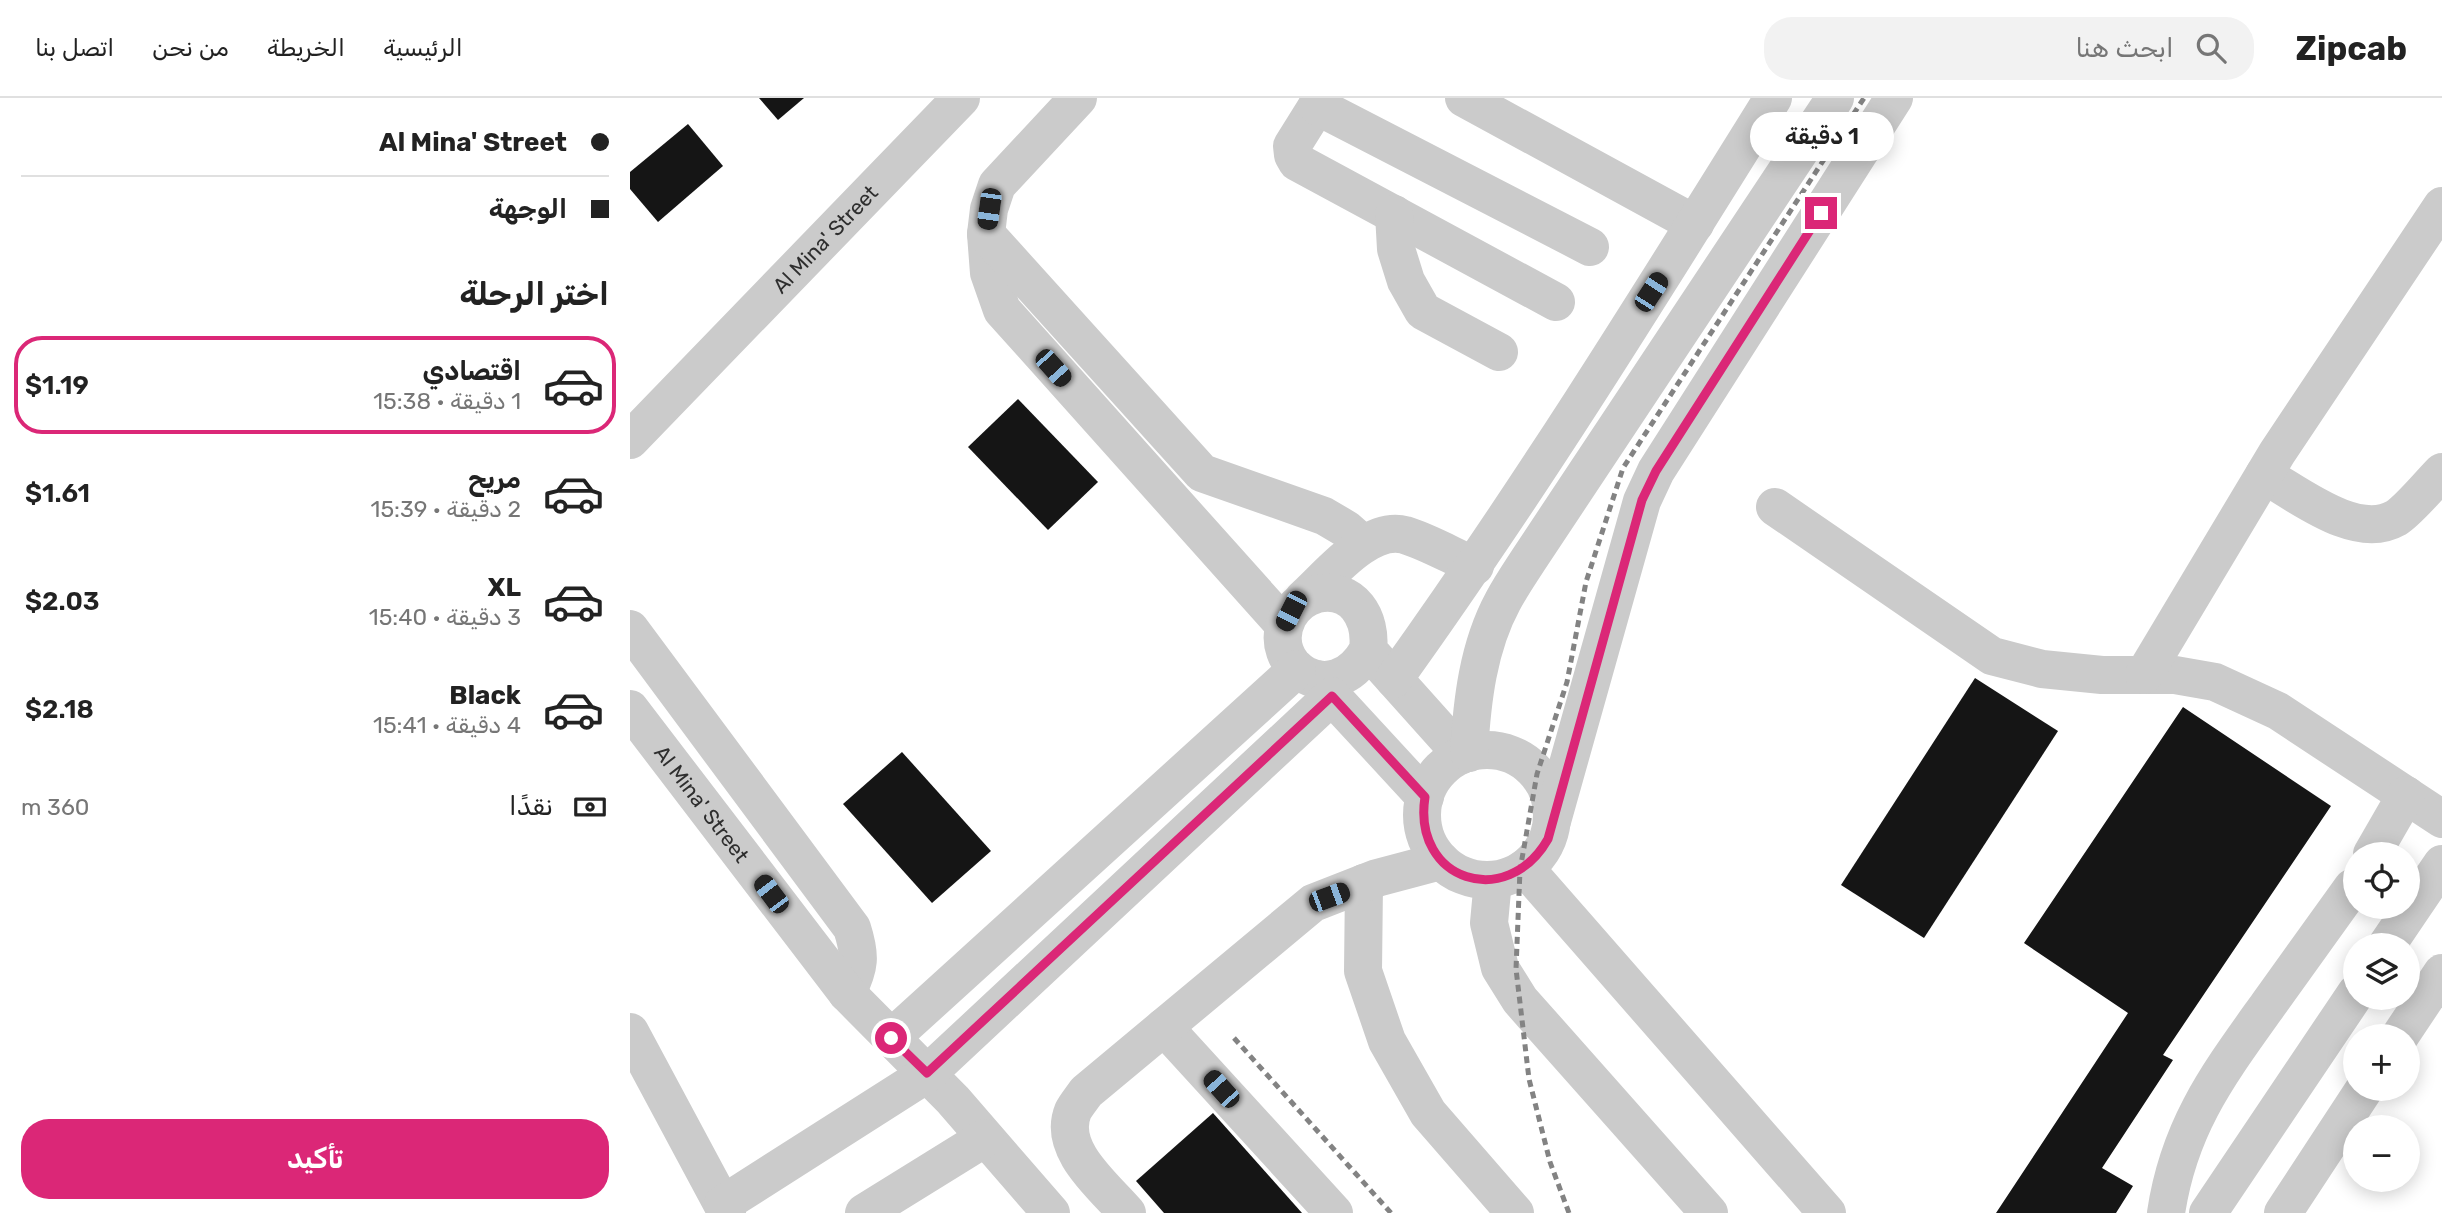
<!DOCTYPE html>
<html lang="ar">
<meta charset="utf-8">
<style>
:root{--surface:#fff;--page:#f2f2f2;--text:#222;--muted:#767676;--line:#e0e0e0;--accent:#db2777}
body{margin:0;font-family:Rubik,"Noto Naskh Arabic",sans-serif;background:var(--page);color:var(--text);direction:rtl;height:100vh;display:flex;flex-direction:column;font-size:26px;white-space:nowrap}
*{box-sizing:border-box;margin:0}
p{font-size:23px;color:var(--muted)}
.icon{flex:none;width:38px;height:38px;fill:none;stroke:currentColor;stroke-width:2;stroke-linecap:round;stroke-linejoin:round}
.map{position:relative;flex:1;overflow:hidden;direction:ltr}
.details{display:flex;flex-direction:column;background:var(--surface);width:630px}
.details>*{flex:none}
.banner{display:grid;align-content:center;height:154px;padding:0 21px;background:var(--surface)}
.fabs{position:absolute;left:1713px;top:744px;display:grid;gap:14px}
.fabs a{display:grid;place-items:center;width:77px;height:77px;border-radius:50%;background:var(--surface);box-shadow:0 4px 18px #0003;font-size:35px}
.end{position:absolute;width:32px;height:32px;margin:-16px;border:9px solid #db2777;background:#fff;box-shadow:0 0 0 4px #fff}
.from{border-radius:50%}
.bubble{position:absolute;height:49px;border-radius:24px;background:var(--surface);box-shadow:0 4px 18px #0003;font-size:23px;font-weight:600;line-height:49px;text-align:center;direction:rtl}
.car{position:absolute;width:21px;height:42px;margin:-21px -10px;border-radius:9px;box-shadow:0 0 5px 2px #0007;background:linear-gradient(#222 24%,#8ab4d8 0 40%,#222 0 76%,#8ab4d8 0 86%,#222 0)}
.banner b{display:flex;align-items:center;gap:24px;height:66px;font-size:26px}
.banner b+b{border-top:2px solid var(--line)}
.banner i{width:18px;height:18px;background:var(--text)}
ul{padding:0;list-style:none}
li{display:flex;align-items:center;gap:21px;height:98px;margin:0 14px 10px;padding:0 7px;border:4px solid transparent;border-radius:28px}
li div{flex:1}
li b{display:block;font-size:26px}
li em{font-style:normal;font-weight:600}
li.active{border-color:var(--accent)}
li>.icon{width:63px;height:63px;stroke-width:1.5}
h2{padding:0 21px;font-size:32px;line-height:84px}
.pay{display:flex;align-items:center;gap:18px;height:77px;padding:0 21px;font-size:26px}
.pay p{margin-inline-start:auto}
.primary-button{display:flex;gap:14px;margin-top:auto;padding:14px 21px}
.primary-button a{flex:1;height:80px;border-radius:28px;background:var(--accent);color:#fff;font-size:28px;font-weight:600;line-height:80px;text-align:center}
header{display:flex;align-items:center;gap:42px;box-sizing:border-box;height:98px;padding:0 35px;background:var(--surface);border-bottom:2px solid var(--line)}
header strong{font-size:33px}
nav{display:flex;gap:38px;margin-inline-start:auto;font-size:24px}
.search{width:490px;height:63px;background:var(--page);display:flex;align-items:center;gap:18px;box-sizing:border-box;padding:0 24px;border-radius:28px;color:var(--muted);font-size:26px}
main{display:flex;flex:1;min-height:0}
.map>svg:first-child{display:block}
.building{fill:#151515}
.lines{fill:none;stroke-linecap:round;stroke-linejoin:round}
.minor{stroke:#cbcbcb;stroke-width:38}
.rail{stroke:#838383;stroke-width:5;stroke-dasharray:7 5;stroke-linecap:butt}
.route{stroke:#db2777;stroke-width:9}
.labels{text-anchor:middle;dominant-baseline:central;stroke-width:7;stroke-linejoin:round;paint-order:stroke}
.street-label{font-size:21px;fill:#2e2e2e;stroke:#fff}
</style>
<header>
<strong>Zipcab</strong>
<div class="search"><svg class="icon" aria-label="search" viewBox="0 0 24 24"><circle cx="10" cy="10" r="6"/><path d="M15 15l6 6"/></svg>ابحث هنا</div>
<nav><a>الرئيسية</a><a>الخريطة</a><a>من نحن</a><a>اتصل بنا</a></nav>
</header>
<main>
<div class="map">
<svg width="1812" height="1115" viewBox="0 0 1812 1115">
<rect width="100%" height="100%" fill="#fff"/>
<g class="building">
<path d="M129,0H174L148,22Z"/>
<path d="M58,26L93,68L28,124L0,91V74Z"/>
<path d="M388,301L468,384L418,432L338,349Z"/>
<path d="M1345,580L1428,633L1294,840L1211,787Z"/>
<path d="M1553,609L1701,708L1533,957L1543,962L1472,1070L1503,1088L1486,1115H1366L1498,915L1394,845Z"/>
<path d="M272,654L361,753L302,805L213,706Z"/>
<path d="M583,1015L672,1115H534L506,1083Z"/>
</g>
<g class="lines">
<g class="minor">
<path d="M448,0L367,87L359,111L356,136L359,175L372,212L654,527"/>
<path d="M692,0L662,48L663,57L667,64L926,204"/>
<path d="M834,0L1065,126"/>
<path d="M687,8L960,149"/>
<path d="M764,116L766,151L776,183L793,213L869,254"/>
<path d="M356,136L572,375L694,418L716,431L733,446"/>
<path id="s1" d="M0,342L331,0"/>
<path d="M1634,377C1668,396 1726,443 1766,420C1779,412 1800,386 1812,374"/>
<path d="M1145,409L1362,558L1412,571L1472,577H1545L1585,584L1648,613L1812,721"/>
<path d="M673,501C698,479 738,427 775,437C798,444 822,458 845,468"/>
<path d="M0,531L222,830C231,858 230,869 217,895"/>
<path d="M738,552C703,614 633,568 658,519C664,508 675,499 687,496C723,488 742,520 738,552L832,657"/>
<path d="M1514,577L1647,355L1812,108"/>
<path d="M686,581L795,699"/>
<path d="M764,581C899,393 1021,196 1143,0"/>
<path id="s2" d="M0,611L217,895L323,1002L421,1115"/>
<circle cx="857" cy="717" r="65"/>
<path d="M839,655C842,603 848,549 873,503C881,488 890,475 899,461L1205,0"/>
<path d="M922,723L1012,403L1026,373L1264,0"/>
<path d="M1742,756L1776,697"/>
<path d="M895,770L1197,1115"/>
<path d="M863,782L859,825L870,870L890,902L1079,1115"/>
<path d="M734,785L733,873L757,943L798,1015L885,1115"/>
<path d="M1757,847L1812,766"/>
<path d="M534,929L704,1115"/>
<path d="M0,934L97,1115"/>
<path d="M1770,938L1812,875"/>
<path d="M261,940L667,571"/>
<path d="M93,1106L297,976L702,598"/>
<path d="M234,1115L355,1040"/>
<path d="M497,1115C475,1089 427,1052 443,1013C446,1007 452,1000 456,994L683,805L747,780L811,763"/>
<path d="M1536,1115C1549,1028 1588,977 1638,907C1666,868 1694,829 1722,790L1726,789"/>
<path d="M1578,1115L1726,895"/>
<path d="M1653,1115L1735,990"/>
</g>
<g class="rail">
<path d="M604,940L761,1115"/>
<path d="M939,1115L920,1064L899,981L886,871L890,772L907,676L937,584L956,484L993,370L1234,0"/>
</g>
</g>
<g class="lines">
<path class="route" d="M261,940L297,975L702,598L795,699C782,783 877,813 918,741L1012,402L1026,373L1191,115"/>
</g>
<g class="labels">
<g class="street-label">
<text stroke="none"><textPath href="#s1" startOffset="280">Al Mina' Street</textPath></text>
<text stroke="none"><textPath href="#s2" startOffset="119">Al Mina' Street</textPath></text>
</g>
</g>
</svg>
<div class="fabs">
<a><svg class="icon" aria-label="locate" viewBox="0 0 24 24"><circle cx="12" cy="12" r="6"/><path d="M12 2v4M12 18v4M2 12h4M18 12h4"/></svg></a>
<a><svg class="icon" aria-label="layers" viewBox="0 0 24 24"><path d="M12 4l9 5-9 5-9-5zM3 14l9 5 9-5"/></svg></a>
<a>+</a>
<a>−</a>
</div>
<i class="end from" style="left:261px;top:940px"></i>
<i class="end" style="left:1191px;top:115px"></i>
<div class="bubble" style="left:1120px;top:14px;width:144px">1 دقيقة</div>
<i class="car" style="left:359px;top:111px;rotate:188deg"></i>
<i class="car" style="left:1021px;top:194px;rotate:33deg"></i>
<i class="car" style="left:423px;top:270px;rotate:138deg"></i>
<i class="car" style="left:661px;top:513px;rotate:207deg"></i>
<i class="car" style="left:141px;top:796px;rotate:323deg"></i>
<i class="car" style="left:699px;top:799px;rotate:70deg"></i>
<i class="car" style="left:591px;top:991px;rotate:318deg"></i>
</div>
<section class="details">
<div class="banner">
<b><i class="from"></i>Al Mina' Street</b>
<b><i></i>الوجهة</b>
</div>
<h2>اختر الرحلة</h2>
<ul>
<li class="active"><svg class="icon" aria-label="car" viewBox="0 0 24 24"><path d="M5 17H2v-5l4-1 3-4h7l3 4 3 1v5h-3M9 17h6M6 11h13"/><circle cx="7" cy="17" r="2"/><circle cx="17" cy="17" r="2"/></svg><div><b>اقتصادي</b><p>1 دقيقة · 15:38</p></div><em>$1.19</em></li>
<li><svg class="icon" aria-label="car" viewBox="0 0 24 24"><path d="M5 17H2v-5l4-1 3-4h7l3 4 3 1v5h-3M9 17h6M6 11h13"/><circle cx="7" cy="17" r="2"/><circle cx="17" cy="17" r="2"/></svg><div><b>مريح</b><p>2 دقيقة · 15:39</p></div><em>$1.61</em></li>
<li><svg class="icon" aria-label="car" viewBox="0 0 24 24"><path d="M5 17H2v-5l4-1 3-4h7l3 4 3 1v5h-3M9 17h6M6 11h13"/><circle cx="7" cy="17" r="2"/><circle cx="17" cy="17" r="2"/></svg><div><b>XL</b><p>3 دقيقة · 15:40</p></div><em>$2.03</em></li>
<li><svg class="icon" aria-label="car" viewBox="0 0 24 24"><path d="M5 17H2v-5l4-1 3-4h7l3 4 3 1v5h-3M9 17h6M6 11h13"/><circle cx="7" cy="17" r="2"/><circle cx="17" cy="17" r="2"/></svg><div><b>Black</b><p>4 دقيقة · 15:41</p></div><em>$2.18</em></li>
</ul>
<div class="pay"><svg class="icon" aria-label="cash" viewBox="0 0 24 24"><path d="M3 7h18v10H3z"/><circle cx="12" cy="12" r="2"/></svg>نقدًا<p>360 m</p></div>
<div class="primary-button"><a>تأكيد</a></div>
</section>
</main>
